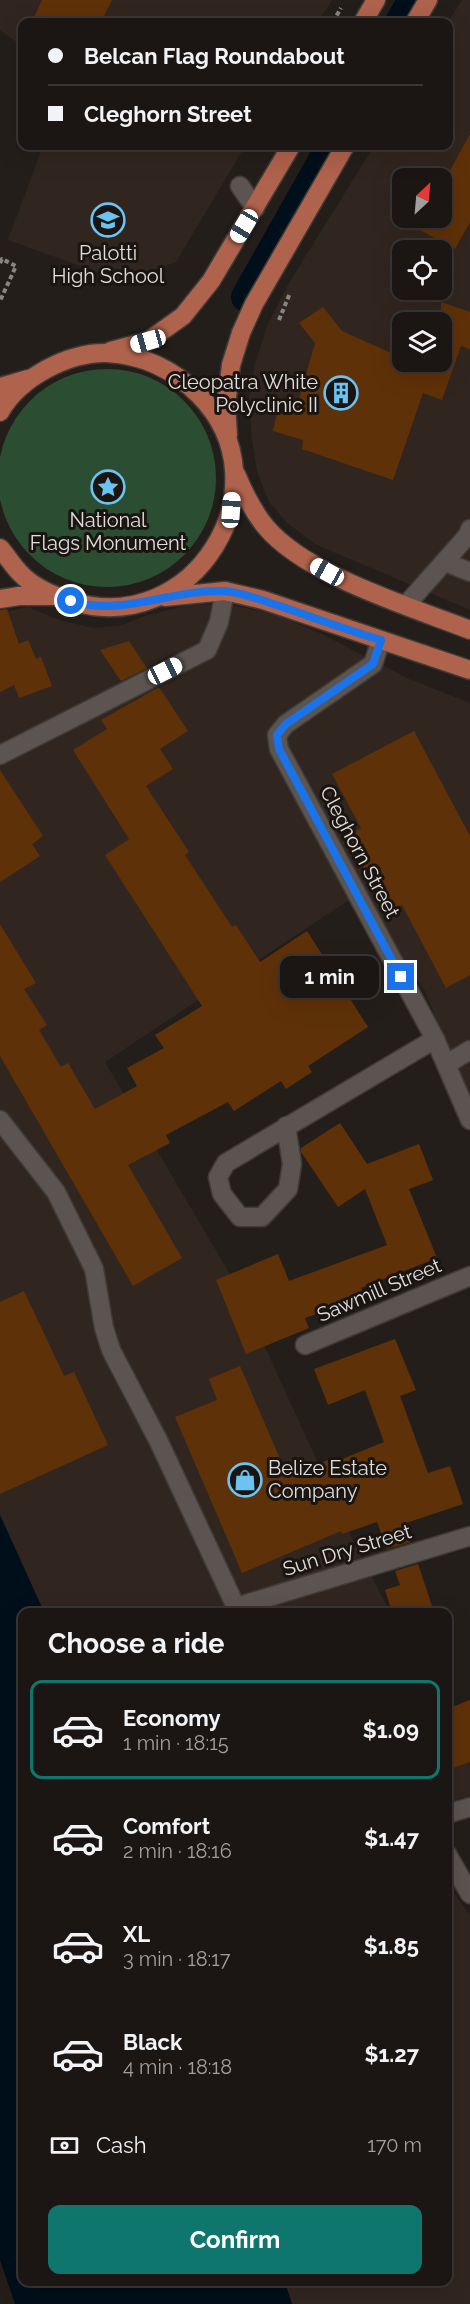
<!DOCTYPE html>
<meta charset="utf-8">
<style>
:root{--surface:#1b1614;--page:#241f1d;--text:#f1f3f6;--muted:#a09fa0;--line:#393534;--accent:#0f766e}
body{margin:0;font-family:Raleway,sans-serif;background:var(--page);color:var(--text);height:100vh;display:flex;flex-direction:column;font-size:22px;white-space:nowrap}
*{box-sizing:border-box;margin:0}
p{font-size:20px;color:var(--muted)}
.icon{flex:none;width:33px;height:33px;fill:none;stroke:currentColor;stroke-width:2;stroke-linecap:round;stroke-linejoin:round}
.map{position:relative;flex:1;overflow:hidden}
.drawer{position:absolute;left:18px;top:1608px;width:434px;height:678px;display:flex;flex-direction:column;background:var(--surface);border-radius:12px;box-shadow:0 6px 24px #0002,0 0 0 2px var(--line)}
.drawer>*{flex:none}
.banner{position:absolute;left:18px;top:18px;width:435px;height:132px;border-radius:12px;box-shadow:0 6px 24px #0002,0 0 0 2px var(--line);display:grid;align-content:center;height:132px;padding:0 30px;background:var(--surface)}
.needle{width:39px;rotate:26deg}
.tools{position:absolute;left:392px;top:168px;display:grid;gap:12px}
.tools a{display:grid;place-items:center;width:60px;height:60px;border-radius:12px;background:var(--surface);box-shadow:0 6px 24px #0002,0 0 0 2px var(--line);font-size:30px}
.end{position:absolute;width:27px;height:27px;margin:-14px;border:8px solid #1a73e8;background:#fff;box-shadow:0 0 0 3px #fff}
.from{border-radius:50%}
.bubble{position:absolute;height:42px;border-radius:12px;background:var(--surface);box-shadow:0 6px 24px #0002,0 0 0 2px var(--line);font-size:20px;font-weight:700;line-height:42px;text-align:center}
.car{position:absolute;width:18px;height:36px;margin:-18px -9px;border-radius:8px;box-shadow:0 0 4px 2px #0007;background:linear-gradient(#fff 24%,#345 0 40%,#fff 0 76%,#345 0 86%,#fff 0)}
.banner b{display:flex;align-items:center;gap:21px;height:57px;font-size:22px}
.banner b+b{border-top:2px solid var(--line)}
.banner i{width:15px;height:15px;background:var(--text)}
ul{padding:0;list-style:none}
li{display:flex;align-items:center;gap:18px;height:99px;margin:0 12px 9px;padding:0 18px;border:3px solid transparent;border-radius:12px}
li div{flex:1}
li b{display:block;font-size:22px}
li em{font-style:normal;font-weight:700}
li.on{border-color:var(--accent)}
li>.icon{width:54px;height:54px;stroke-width:1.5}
h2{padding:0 30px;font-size:27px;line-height:72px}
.pay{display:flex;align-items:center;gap:15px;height:66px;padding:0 30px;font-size:22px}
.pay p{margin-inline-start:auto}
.button{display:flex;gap:12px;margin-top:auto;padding:12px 30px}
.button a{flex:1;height:69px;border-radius:12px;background:var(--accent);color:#fff;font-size:24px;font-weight:700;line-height:69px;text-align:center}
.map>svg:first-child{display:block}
.built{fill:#31261f;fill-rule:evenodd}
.green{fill:#2b4e33}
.water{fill:#010f1a}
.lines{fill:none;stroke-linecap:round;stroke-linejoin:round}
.canal{stroke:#010f1a;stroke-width:30}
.building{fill:#5f3108}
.minor-casing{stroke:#403b39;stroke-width:21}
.major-casing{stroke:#403b39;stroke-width:21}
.path{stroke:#8a8582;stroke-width:4;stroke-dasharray:4.5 3;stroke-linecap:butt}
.minor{stroke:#5b5450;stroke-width:18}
.major{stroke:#af624c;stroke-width:18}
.route{stroke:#1a73e8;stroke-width:8}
.labels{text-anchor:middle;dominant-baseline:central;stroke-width:6;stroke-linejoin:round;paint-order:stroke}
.poi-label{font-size:20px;fill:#e1dddb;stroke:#1a1511}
.street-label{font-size:20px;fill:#e1dddb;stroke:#1a1511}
</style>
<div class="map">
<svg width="470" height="2304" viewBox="0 0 470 2304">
<rect width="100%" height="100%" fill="#241e1a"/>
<g class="built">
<path d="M0,0H332L318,22H22V46L0,30Z"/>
<path d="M462,0H470V610L315,544L286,522L269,502L257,471L252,439L249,397L255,364L268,324L289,283L374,146H448V22ZM402,178H441V218H402ZM402,250H441V290H402ZM402,322H441V362H402Z"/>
<path d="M43,146H245L176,262L122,281L8,240Z"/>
<path d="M227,604L274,614L322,634L409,679L470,703V1107L425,991L358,894L105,1062L238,1288L359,1553L390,1612H44L0,1515V613L28,607L59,620L93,628L119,626L148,615L189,605Z"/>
<path d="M447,1722L470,1766V1795L447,1803Z"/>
<path d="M447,1884L470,1915V2304H292L285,2282H447Z"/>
</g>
<circle class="green" cx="107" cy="478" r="109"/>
<path class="water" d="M0,1515L44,1612H22V2282H285L292,2304H15L0,2260Z"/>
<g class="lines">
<g class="canal">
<path d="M400,22L413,0"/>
<path d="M246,297L331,146"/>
</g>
</g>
<g class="building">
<path d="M42,0H112L101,22H32Z"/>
<path d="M470,134V222L455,249L398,218H441V187Z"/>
<path d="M441,302L470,312V349L461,346L442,400L423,393L393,480L302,449L303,440L273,431L279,404L296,410L315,343L299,323L323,307L342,331L402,358V362H441Z"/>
<path d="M7,609L19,644L28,640L36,659L41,657L52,686L19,698L14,685L0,692V610Z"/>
<path d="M129,641L147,668L121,681L100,650Z"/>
<path d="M159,687L188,731L160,749L173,769L146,786L189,852L185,855L232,927L236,925L260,962L307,931L368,1027L308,1066L312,1072L286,1089L281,1081L234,1111L228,1102L166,1135L170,1143L128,1165L182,1258L133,1286L0,1056V924L36,983L24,989L47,1025L39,1030L61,1067L68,1063L95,1109L137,1086L127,1068L164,1048L155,1035L202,1006L105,855L129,839L73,750L107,729L101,720Z"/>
<path d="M414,731L470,836V975L446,988L402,905L387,913L346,835L361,828L332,774Z"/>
<path d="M0,770L43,836L32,844L40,856L0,882Z"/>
<path d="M340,1123L367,1164L419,1144L433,1180L409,1189L437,1258L361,1288L365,1297L305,1318L309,1328L246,1354L216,1280L278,1254L289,1281L387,1245L365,1189L338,1207L301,1152V1148Z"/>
<path d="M24,1291L64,1376L74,1372L108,1445L0,1494V1302Z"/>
<path d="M395,1339L416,1390L400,1396L428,1473L450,1466L463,1504L406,1523L411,1537L409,1538L411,1542L387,1549L377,1522L342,1534L341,1531L242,1573L175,1417L217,1400L209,1379L240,1366L287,1475L328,1460L330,1464L384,1442L365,1390L328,1405L314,1369Z"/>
<path d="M418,1564L434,1612H392L385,1590L400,1585L395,1571Z"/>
<path d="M470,1700V1762L447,1770V1709Z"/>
</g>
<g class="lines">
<defs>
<g id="minor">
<path d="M240,186L255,208"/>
<path d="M445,562L470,572"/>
<path d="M406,605L468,535L470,529"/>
<path d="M381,640L373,664L286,724L277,735L279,749L435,1039L470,1120"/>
<path d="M0,755L207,650L219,622L225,591"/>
<path d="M447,1064L470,1050"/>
<path d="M0,1120L56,1192L94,1269L104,1328L111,1350L159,1442L236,1607L242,1612"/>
<path d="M286,1126L292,1164L288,1189L262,1217H240L222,1194L218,1177L226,1163L435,1039"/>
<path d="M305,1345L470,1276"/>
<path d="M236,1607L470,1536"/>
<path d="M447,1814L470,1807"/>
<path d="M447,1854L470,1894"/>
</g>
<g id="major">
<path d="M363,22L376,0"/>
<path d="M415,22L428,0"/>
<path d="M111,351L148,341L183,316L211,281L291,146"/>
<path d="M0,387L28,379"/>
<path d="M0,412C19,378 68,352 107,353C144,355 173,369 199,395C289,486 193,640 71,601C54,596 33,587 20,573C13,566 7,556 0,548"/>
<path d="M228,435L226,405L231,365L241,333L254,304L345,146"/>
<path d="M236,474C244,493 252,510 265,526C305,575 411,607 470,630"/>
<path d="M165,597L225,591L263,600L470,670"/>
<path d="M0,599L19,596H54"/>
</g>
</defs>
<use href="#minor" class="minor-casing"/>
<use href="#major" class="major-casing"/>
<g class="path">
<path d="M333,22L341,8"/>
<path d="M0,263L2,259L16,266L0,301"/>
<path d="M279,320L290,293"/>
</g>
<use href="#minor" class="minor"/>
<use href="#major" class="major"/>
</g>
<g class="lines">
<path class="route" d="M71,601C123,617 171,589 224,591C241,592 261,600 277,605C312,617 346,630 381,640L373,664L286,724L277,735L279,749L401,977"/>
</g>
<defs>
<symbol id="school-ring" viewBox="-11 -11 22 22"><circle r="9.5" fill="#1a1511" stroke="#6bc3f2" stroke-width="1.5"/><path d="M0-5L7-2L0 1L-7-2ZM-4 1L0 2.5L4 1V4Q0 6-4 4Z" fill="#6bc3f2"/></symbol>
<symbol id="building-ring" viewBox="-11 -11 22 22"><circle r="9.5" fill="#1a1511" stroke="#6bc3f2" stroke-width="1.5"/><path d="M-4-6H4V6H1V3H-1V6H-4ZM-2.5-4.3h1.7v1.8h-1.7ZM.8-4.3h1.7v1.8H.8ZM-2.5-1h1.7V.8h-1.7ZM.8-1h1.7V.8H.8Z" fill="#6bc3f2"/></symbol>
<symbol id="sight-ring" viewBox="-11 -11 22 22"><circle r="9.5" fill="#1a1511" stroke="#6bc3f2" stroke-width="1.5"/><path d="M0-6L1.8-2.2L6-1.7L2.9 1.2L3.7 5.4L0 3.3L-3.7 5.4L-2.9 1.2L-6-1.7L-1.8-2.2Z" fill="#6bc3f2"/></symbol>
<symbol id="shop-ring" viewBox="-11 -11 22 22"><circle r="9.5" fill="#1a1511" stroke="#6bc3f2" stroke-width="1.5"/><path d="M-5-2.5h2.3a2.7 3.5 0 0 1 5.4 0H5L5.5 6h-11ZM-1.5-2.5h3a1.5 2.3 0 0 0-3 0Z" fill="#6bc3f2"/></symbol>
</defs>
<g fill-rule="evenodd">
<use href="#school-ring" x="89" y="201" width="38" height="38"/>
<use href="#building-ring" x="322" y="374" width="38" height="38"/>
<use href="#sight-ring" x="89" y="468" width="38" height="38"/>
<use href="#shop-ring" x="226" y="1461" width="38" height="38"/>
</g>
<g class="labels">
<g class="poi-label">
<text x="108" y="253">Palotti<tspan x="108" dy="23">High School</tspan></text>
<text x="318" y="382" text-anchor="end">Cleopatra White<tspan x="318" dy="23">Polyclinic II</tspan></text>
<text x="108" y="520">National<tspan x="108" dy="23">Flags Monument</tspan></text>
<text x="268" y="1468" text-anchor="start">Belize Estate<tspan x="268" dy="23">Company</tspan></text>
</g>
<g class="street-label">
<text transform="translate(360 852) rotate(62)">Cleghorn Street</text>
<text transform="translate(379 1290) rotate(-23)">Sawmill Street</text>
<text transform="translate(347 1550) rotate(-17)">Sun Dry Street</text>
</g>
</g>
</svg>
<div class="tools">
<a><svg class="needle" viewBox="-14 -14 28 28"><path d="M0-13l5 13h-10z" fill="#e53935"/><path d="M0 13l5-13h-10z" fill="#a09fa0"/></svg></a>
<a><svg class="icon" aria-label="locate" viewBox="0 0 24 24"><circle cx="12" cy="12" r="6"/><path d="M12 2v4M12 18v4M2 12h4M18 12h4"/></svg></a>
<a><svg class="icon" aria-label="layers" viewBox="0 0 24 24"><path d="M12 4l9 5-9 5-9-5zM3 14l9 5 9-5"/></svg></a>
</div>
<i class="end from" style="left:71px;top:601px"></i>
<i class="end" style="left:401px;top:977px"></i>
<div class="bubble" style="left:280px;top:956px;width:99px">1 min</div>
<i class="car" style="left:244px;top:226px;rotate:211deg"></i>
<i class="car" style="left:148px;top:341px;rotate:254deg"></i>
<i class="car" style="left:231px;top:510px;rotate:4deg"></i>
<i class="car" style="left:327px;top:572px;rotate:299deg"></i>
<i class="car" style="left:165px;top:671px;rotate:63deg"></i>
<div class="banner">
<b><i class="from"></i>Belcan Flag Roundabout</b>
<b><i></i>Cleghorn Street</b>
</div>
<section class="drawer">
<h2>Choose a ride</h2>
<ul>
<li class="on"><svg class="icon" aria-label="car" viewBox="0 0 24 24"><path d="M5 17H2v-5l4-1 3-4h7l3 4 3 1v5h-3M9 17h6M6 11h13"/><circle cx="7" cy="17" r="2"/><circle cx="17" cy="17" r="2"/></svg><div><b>Economy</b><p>1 min · 18:15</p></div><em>$1.09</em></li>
<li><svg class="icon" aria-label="car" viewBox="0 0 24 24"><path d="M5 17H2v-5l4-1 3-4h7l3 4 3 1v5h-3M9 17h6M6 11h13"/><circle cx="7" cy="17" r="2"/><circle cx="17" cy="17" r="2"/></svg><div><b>Comfort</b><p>2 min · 18:16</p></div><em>$1.47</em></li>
<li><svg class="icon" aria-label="car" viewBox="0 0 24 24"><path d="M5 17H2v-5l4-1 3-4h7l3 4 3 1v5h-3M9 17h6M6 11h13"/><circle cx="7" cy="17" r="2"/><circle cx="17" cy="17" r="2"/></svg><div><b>XL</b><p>3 min · 18:17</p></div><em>$1.85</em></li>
<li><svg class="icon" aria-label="car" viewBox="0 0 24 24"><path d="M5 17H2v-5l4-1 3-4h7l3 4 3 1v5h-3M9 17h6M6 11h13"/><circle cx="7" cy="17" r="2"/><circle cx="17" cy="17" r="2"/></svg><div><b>Black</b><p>4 min · 18:18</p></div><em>$1.27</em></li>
</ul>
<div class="pay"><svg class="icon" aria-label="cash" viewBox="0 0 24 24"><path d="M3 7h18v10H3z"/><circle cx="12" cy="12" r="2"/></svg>Cash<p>170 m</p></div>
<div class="button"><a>Confirm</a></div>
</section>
</div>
